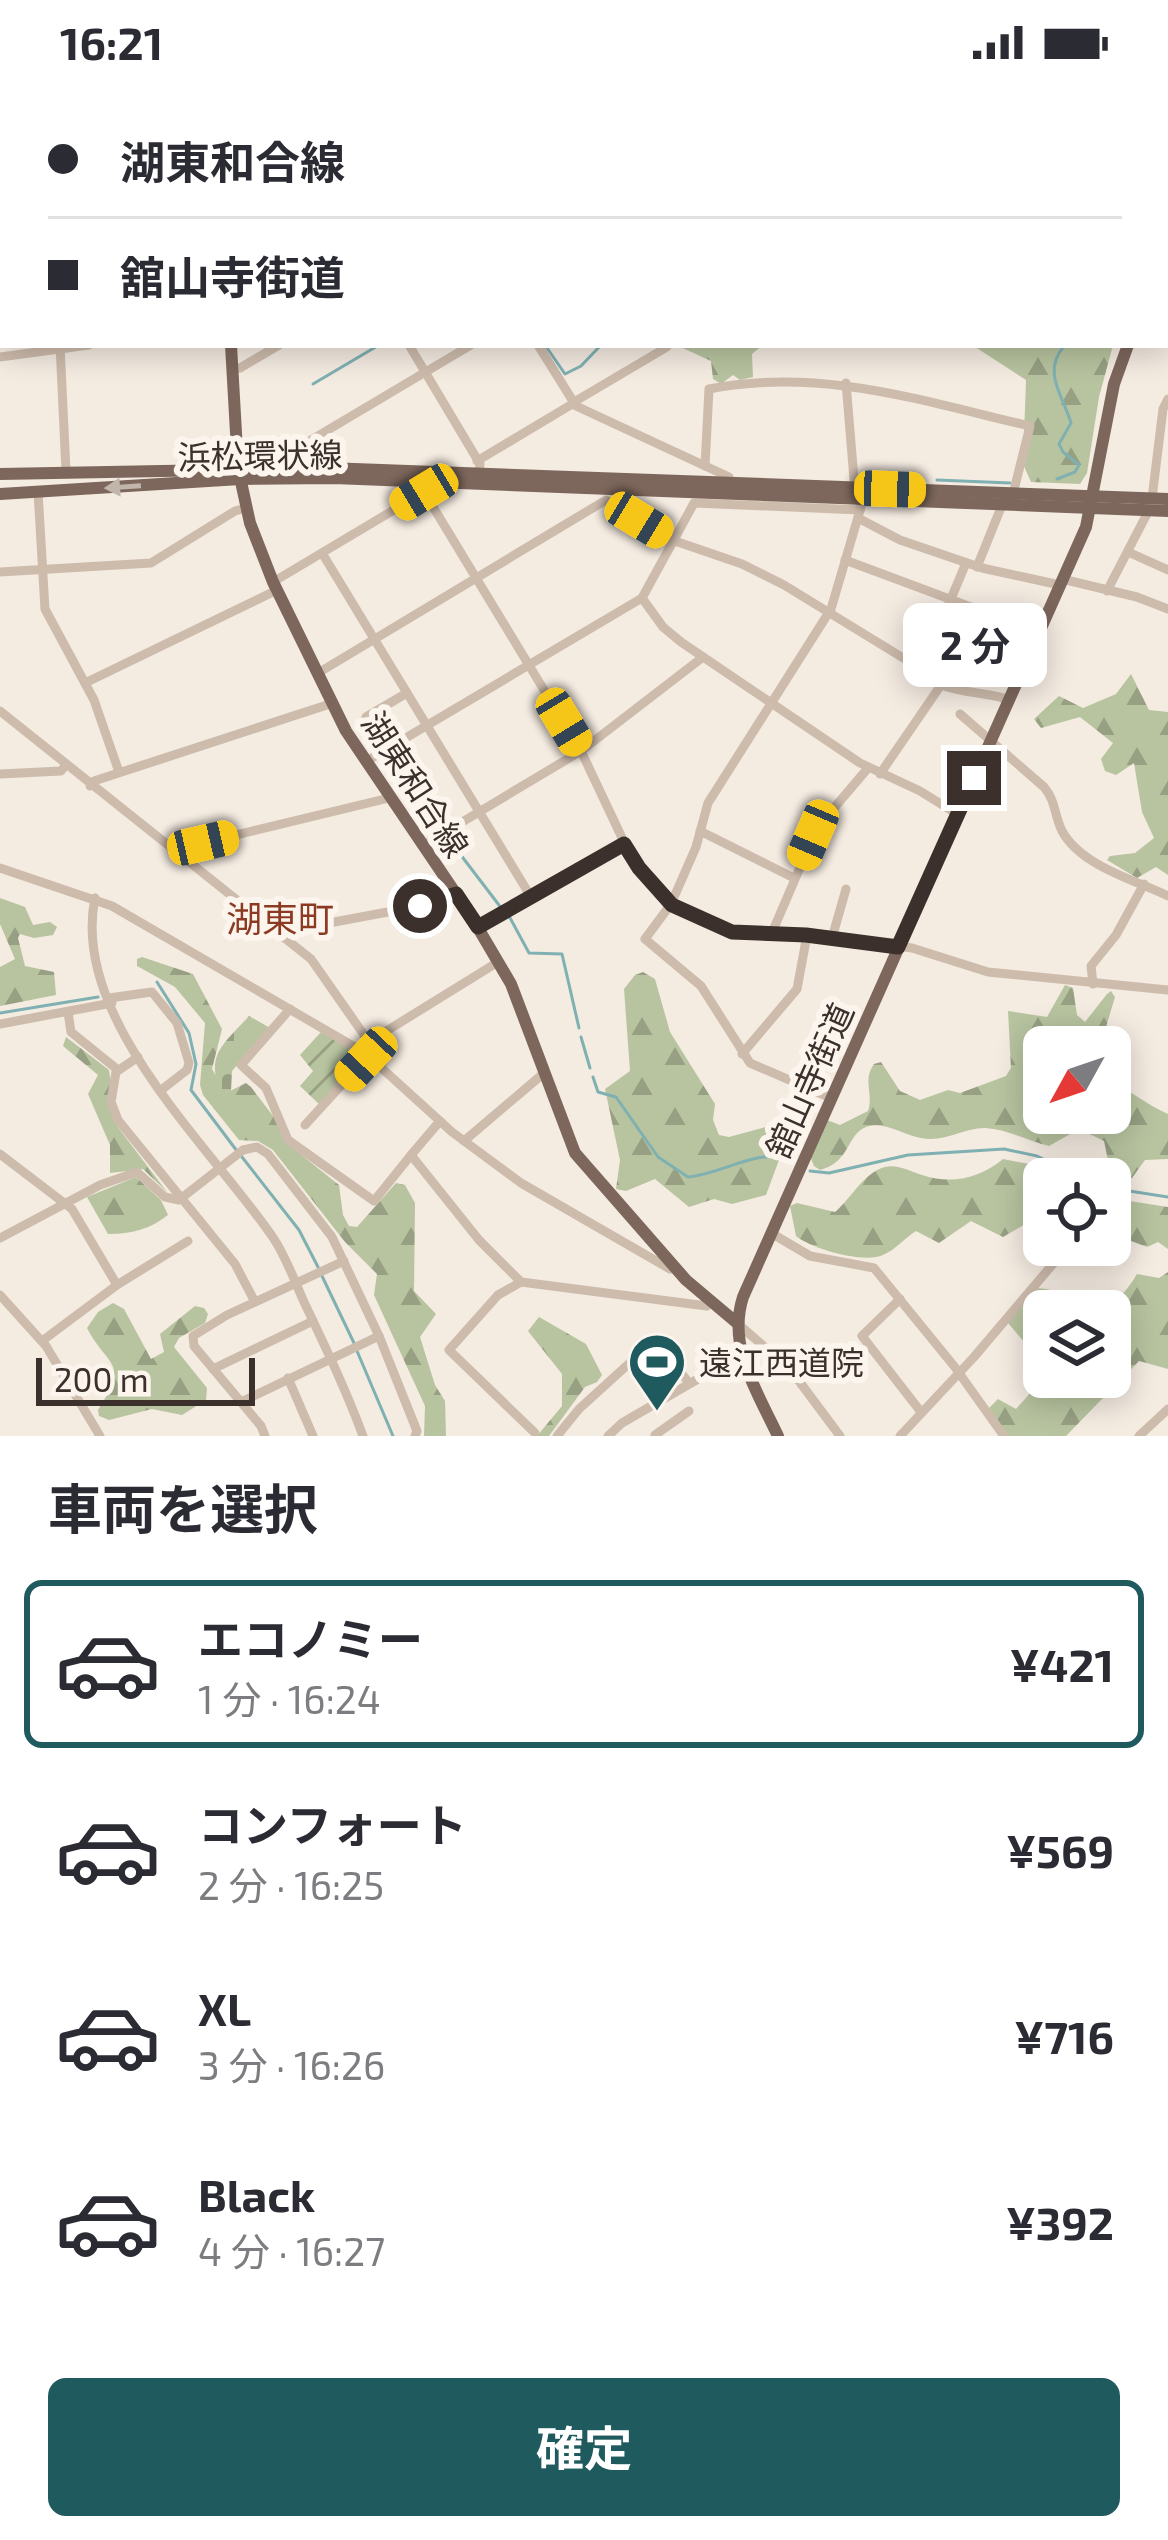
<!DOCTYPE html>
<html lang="ja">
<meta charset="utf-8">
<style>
:root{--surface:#fff;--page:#f7f7f7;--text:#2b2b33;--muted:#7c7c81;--line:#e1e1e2;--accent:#1f5a5e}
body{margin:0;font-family:"Exo 2","Noto Sans JP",sans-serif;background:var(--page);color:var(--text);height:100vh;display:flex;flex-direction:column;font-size:45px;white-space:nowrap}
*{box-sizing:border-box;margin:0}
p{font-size:39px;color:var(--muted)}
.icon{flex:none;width:66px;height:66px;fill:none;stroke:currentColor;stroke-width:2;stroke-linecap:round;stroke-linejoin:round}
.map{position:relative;height:1352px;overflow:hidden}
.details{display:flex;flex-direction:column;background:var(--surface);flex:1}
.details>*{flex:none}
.hud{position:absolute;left:0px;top:0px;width:1170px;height:264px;box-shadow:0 6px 30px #0003;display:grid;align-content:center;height:264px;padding:0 48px;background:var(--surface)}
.needle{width:78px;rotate:230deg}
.controls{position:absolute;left:1023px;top:942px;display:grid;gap:24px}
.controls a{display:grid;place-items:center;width:108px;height:108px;border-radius:18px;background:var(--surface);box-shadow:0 6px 30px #0003;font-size:60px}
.scale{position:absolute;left:36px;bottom:30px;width:219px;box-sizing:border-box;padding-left:12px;border:6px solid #3b302b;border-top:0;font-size:33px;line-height:42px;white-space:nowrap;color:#3b302b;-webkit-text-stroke:9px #fbf5ee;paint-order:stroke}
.end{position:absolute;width:54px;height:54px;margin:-27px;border:15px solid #3b302b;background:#fff;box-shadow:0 0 0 6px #fff}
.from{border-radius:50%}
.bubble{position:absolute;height:84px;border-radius:18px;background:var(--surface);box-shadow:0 6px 30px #0003;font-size:39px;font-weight:700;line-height:84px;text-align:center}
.car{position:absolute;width:36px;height:72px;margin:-36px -18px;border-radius:15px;box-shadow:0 0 9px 3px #0007;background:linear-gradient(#f5c518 24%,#345 0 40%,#f5c518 0 76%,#345 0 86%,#f5c518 0)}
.hud b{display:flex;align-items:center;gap:42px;height:114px;font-size:45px}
.hud b+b{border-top:3px solid var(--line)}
.hud i{width:30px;height:30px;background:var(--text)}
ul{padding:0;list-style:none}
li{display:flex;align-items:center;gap:36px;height:168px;margin:0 24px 18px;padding:0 24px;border:6px solid transparent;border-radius:18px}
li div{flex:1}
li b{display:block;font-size:45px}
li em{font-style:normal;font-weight:700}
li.current{border-color:var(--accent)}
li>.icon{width:108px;height:108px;stroke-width:1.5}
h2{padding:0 48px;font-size:54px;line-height:144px}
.cta{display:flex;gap:24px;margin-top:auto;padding:24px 48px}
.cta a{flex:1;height:138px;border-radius:18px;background:var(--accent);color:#fff;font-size:48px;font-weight:700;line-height:138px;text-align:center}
.status{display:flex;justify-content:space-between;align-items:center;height:84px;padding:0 60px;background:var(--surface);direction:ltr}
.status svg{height:33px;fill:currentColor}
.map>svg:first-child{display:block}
.forest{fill:url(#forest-firs);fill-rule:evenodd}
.cemetery{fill:url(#cemetery-stones)}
.garden{fill:url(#garden-furrows)}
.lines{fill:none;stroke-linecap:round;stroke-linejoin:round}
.stream{stroke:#7fb0b2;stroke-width:3}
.minor{stroke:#cdbbac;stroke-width:9}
.major{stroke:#7d675c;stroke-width:12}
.oneway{fill:#c2b5ac}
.route{stroke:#3b302b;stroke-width:15}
.labels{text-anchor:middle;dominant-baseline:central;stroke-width:12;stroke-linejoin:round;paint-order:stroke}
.street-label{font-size:33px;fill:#3b302b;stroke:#fbf5ee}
.poi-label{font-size:33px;fill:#3b302b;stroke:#fbf5ee;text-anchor:start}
.neighbourhood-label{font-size:36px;fill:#8c3b22;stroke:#fbf5ee}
</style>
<div class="status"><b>16:21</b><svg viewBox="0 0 49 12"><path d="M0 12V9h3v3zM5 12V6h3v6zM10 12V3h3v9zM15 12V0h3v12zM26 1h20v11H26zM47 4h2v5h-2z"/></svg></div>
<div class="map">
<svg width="1168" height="1352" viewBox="0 0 1168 1352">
<defs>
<pattern id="forest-firs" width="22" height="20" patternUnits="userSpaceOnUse" patternTransform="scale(3)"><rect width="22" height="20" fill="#b8c4a0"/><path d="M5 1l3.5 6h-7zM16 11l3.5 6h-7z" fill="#97a083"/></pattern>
<pattern id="cemetery-stones" width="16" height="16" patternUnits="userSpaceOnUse" patternTransform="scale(3)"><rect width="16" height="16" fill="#b8c4a0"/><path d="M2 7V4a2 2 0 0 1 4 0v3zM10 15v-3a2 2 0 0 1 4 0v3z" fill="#97a083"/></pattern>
<pattern id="garden-furrows" width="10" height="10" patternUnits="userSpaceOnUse" patternTransform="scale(3)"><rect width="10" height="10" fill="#b8c4a0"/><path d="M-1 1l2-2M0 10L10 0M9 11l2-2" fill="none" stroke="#97a083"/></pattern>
</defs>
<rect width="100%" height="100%" fill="#f4ebe1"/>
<g class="forest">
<path d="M676,261H763L752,270L753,293L740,296L733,291L721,300L713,295L711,277Z"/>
<path d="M972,261H1113L1099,313L1087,389L1080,400L1031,398L1023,380L1026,296Z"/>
<path d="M1131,590L1149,626L1168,628V791L1156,783L1137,794L1107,776L1110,772L1135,769L1154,754L1142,728L1134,679L1116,691L1105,687L1101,675L1113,659L1080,633L1041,644L1034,635L1059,612L1083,624L1116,610Z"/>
<path d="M0,814L25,823L33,841L50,838L57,843L53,851L34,854L20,850L18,854L25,882L54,888L56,911L0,922V883L15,875L0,840Z"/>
<path d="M142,873L193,890L222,945L212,985L226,1009L246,999L251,1003L276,1036L289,1061L339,1101L343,1131L349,1142L357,1143L396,1099L405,1101L415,1119L414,1207L436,1230L420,1253L435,1301L445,1317L446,1352H424L425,1322L374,1211L377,1190L345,1158L273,1066L258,1057L239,1056L203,1011L200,1001L205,939L175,903L137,882V875Z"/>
<path d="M643,888L655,895L670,948L715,1020L713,1036L719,1051L729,1053L777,1040L793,1053L779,1076L766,1111L732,1120L714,1115L689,1123L655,1095L626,1107L616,1105L620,1076L605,1005L630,987L624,905L635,891Z"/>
<path d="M1065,901L1073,904L1077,931L1085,938L1107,910L1111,907L1115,913L1100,963H1044V1029H1110V999C1132,1006 1146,1021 1168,1030V1075L1145,1076L1132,1094L1121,1098L1111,1091L1104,1057L1079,1045L1049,1062C1028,1057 1007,1045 985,1044C962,1044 945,1059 921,1054C903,1051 884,1036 866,1043C846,1051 851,1078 820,1086L814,1082L810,1072L827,1036L840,1041L868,1027C874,1009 862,997 874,980L881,978L900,1007L920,1016L948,1006L960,1009L1006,992L1011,984L1008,927L1047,933Z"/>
<path d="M66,953L109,986L117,1042L167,1108L143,1085L110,1089V1061L88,1010L98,991L63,962Z"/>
<path d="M1003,1075L1029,1080L1062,1095H1044V1129L1003,1153L971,1137L939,1159L916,1147C905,1154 895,1166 883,1171C864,1180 812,1165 796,1152L790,1122L797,1119L835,1128C851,1115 863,1089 885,1083C898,1080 909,1087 922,1091C952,1101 980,1094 1003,1075Z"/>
<path d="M136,1093L161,1116L168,1131C150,1145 132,1150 108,1150L87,1113Z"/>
<path d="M1110,1114L1168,1123V1165L1158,1158L1147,1163L1110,1149Z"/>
<path d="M1168,1188V1285L1139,1277L1066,1352H1008L989,1324L998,1315L1016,1325L1033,1306L1024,1292L1035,1271L1008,1239L1036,1204C1083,1206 1103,1248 1137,1190L1159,1194ZM1044,1227H1110V1293H1044Z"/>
<path d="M113,1219L124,1225L151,1275L164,1268L160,1250L195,1222L204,1224L208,1230L205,1239L179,1254L174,1263L207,1304L206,1316L182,1331L152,1325L109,1336L99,1332L98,1326C131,1277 107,1283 87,1244L98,1228Z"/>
<path d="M539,1233L586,1260L602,1291L597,1298L585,1303L549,1352H537L562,1322V1290L528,1247Z"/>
</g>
<path class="cemetery" d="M249,932L270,944L232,987L231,1007L226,1009L219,1005C206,969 226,958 249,932Z"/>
<path class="garden" d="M321,948L364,973L320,1021L300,1002L313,987L300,971Z"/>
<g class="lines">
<g class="stream">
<path d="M1167,197L1168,196"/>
<path d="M545,261L565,290L581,282L601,261"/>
<path d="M313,300L379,261"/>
<path d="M1057,395L1075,388L1079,381L1063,368L1059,360L1071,339C1063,312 1041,287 1065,261"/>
<path d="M937,396L1010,399"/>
<path d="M410,734L428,722L447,743"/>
<path d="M451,750L460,770L502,825"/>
<path d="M509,832L529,869L562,870L579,944"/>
<path d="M157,898L189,949L196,980L191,1006L237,1067"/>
<path d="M0,929L98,913"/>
<path d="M581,953L590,984"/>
<path d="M593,993L598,1008L616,1013L658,1073L688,1093C723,1090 758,1063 793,1076"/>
<path d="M242,1073L299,1146L318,1183"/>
<path d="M810,1087L829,1089L908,1071L1004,1065L1037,1072L1085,1095"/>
<path d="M1110,1104L1168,1113"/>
<path d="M322,1192L354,1259"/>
<path d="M357,1267L393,1352"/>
</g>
<g class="minor">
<path d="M70,0L74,3"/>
<path d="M281,0H301"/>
<path d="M48,3L50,0"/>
<path d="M0,84L3,86"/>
<path d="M0,116L3,109"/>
<path d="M0,189H3"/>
<path d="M60,261L66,387"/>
<path d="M409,261L480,380L479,389"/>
<path d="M538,261L576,322L729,393V402"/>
<path d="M0,273L89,261"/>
<path d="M232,285L240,284L279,261"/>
<path d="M574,318L667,263"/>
<path d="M477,377L574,319"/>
<path d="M705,382L709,305C821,283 922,317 1030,342L1013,410"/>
<path d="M279,384V375L471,261"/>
<path d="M422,398L424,408L581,667L632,775L679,826L738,850L807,851L912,864L988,888L1168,906"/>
<path d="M38,408L45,525L94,616L119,688"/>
<path d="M1152,414L1163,325L1168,315"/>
<path d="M858,434L900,456L982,484L1060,501"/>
<path d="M1128,468L1168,486"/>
<path d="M322,469L531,813"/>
<path d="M845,476L1038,548"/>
<path d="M977,483L1002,421"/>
<path d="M0,488L151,479L235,427L246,424"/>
<path d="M1062,495L1137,513L1168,525"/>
<path d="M273,498L424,408"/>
<path d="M1107,507L1149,426"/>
<path d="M642,514L663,543L681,558L860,679L920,707L957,730"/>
<path d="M919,579C929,612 982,605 1009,616"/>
<path d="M318,589L606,416L672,456L742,480L784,501L913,580L931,571L937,548L966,479"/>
<path d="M85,599L277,506"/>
<path d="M0,627L311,875L383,978"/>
<path d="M960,630L1044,703C1056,717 1054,731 1062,747C1081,782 1135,796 1168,812"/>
<path d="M366,633L407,609"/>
<path d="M365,678L642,514L694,419L860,426"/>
<path d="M0,690L61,687L65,682"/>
<path d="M880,690L941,601"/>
<path d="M90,702L94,697L333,619"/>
<path d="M700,747L794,794"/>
<path d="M422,762L581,667L703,573"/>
<path d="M179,772L203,759L389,714"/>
<path d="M0,784L112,822L365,969L452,1048L521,1099L670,1185L673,1181"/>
<path d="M95,814C70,934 210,1062 272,1152C286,1172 294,1196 304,1218C325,1262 346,1306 363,1352"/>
<path d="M478,843L624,760"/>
<path d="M771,851L817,744L868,684"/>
<path d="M282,852L286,847L420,822L456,810"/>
<path d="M832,854L846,805"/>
<path d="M1093,900L1091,882L1116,851L1144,800"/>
<path d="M109,914L152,908L177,939L189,979L187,986L160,1007"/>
<path d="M290,925L241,981L266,1004L288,1056L374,1117L411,1071"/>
<path d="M68,928L71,948L118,986"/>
<path d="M0,940L112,919"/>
<path d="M367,959L498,878"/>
<path d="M742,970L797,905L807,851"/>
<path d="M138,973L116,988L111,1018L118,1036L235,1180L255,1218"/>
<path d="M831,1014L750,979L701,902L645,855L671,820L696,763L708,719L831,525L861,423L854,395L846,299"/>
<path d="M440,1037L411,1071L479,1156L521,1198L707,1222L710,1217"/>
<path d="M305,1041L368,972"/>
<path d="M464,1057L544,989"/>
<path d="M0,1070L72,1125L117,1201"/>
<path d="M771,1149L810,1172L874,1184L954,1282L1004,1352"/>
<path d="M0,1154L100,1101L137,1088L165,1113L179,1116L243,1066L257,1063L268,1070L332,1153L379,1252"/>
<path d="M521,1198L498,1211L449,1266L535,1349"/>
<path d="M0,1211L46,1262L100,1352"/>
<path d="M900,1215L862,1252L921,1328"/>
<path d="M737,1239L790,1285L840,1352"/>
<path d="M42,1257L117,1201L188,1157"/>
<path d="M213,1285L313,1237"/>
<path d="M288,1294L313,1352"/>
<path d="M241,1318L379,1252L417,1347L415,1352"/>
<path d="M655,1351L689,1327"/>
<path d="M265,1352L261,1342L194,1262L193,1252L227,1231L344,1177"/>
<path d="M557,1352L579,1325L645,1265L664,1267L689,1299"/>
<path d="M608,1352L622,1339L741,1270"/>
<path d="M900,1352L974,1273L1069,1161"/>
<path d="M1139,1352L1168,1325"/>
</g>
<g class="major">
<path d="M275,3V0"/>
<path d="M1167,220L1168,219"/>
<path d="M231,261L238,384L250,439L273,498L346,647L471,832L511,900L575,1069L686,1196L737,1239"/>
<path d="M0,390L327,384L1168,415"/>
<path d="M0,410L240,395L334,394L1168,427"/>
<path d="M778,1352C757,1307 727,1263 743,1213L1086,443L1114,300L1128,261"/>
</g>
</g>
<defs><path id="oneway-solid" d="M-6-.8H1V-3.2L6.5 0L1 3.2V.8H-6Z" transform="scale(3)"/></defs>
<use class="oneway" href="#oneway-solid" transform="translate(123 403) rotate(176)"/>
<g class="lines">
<path class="route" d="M420,822L456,810L478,843L624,760L639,784L672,821L732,848L806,851L898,863L974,694"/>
</g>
<defs>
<symbol id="stadium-pin" viewBox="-11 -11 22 30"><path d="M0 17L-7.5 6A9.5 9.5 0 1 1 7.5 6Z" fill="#1f5a5e" stroke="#fbf5ee"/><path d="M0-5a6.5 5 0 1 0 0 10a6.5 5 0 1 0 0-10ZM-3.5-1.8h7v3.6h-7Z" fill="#fff"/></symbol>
</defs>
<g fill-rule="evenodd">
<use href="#stadium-pin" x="624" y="1245" width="66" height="90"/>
</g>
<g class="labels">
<g class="street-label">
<text transform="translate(260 371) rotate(-1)">浜松環状線</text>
<text transform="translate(416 700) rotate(57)">湖東和合線</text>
<text transform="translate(809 996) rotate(-66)">舘山寺街道</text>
</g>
<g class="poi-label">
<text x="699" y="1278">遠江西道院</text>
</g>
<g class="neighbourhood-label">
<text x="280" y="833">湖東町</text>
</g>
</g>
</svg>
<div class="controls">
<a><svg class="needle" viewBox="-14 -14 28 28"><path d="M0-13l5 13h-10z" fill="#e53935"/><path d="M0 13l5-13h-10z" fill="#7c7c81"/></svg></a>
<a><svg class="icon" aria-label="locate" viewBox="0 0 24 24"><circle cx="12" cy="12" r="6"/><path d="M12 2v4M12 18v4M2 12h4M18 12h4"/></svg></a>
<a><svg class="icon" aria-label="layers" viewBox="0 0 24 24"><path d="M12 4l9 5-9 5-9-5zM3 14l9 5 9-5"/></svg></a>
</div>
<div class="scale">200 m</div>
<i class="end from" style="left:420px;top:822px"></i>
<i class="end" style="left:974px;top:694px"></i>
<div class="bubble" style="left:903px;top:519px;width:144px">2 分</div>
<i class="car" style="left:890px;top:405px;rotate:92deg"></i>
<i class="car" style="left:424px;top:408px;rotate:239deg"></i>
<i class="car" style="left:639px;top:436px;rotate:121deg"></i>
<i class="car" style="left:564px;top:638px;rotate:149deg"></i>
<i class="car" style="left:813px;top:751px;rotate:203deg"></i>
<i class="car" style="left:203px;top:759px;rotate:77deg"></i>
<i class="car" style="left:366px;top:975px;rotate:223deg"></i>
<div class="hud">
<b><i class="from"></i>湖東和合線</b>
<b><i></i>舘山寺街道</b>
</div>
</div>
<section class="details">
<h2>車両を選択</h2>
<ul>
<li class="current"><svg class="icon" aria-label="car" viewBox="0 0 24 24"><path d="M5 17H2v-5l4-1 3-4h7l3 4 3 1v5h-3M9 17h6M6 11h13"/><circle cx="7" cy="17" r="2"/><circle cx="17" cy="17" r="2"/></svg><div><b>エコノミー</b><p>1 分 · 16:24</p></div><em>¥421</em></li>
<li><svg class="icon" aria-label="car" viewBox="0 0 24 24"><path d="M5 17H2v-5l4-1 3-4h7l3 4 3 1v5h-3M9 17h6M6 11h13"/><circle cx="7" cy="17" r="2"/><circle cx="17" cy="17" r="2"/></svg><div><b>コンフォート</b><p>2 分 · 16:25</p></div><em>¥569</em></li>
<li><svg class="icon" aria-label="car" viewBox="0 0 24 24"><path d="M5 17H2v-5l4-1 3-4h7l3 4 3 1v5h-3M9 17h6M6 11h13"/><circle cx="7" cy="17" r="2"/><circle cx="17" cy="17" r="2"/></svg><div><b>XL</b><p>3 分 · 16:26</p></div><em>¥716</em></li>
<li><svg class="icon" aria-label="car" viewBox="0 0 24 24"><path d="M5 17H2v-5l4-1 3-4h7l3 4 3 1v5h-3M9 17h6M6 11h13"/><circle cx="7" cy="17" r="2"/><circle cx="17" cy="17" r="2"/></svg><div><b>Black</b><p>4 分 · 16:27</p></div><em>¥392</em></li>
</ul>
<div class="cta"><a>確定</a></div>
</section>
